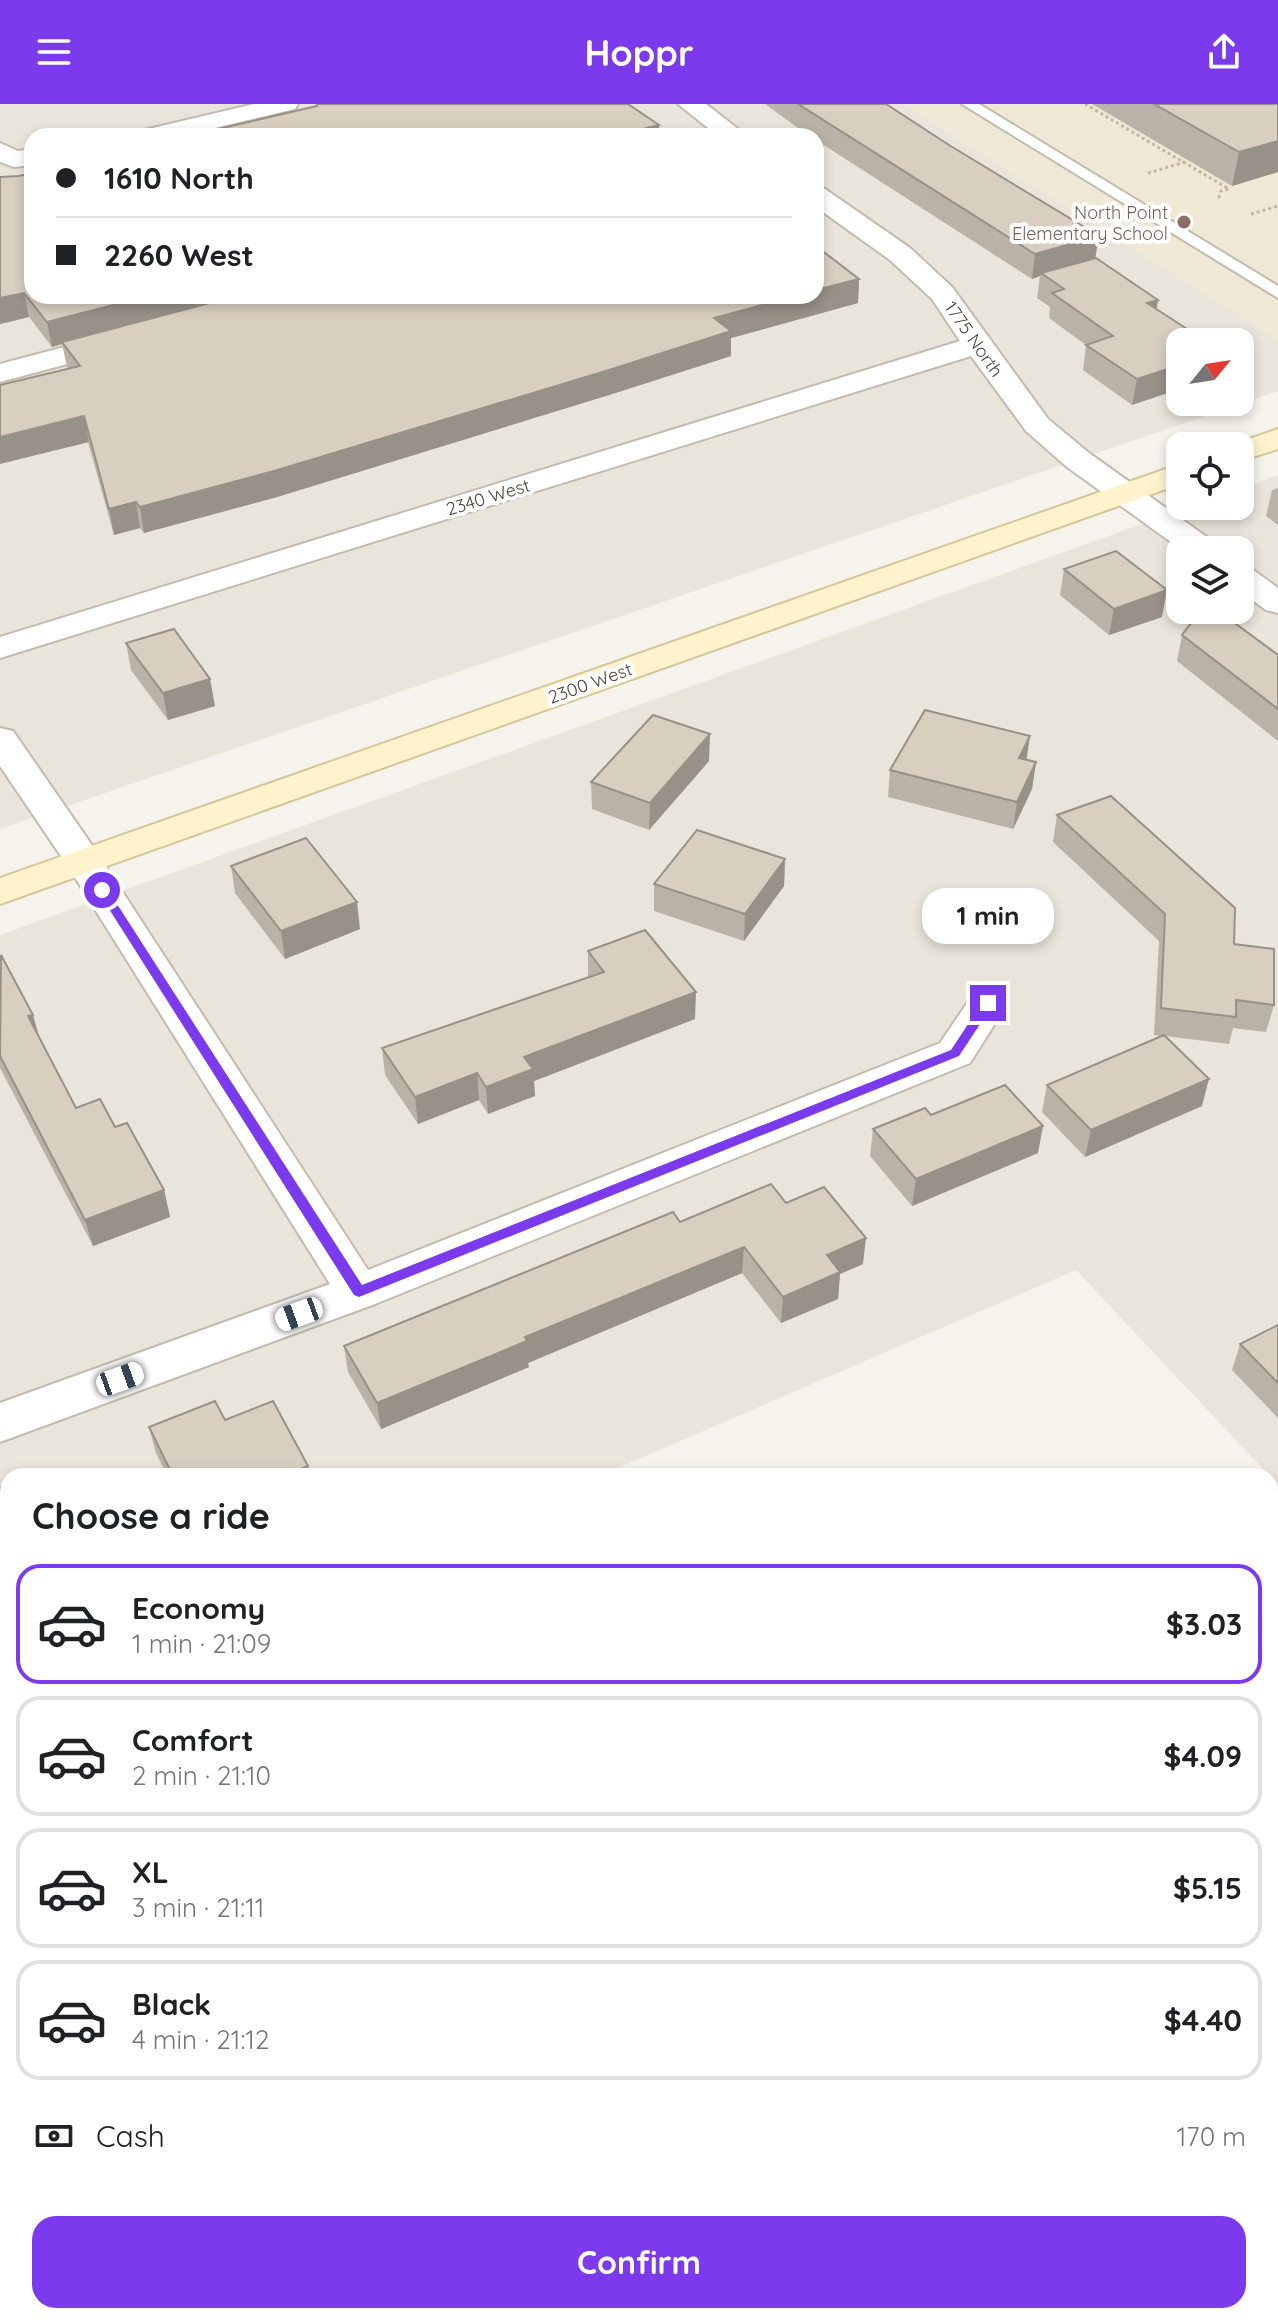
<!DOCTYPE html>
<meta charset="utf-8">
<style>
:root{--surface:#fff;--page:#f2f2f2;--text:#202124;--muted:#757577;--line:#e0e0e0;--accent:#7c3aed}
body{margin:0;font-family:Quicksand,sans-serif;background:var(--page);color:var(--text);height:100vh;display:flex;flex-direction:column;font-size:30px;white-space:nowrap}
*{box-sizing:border-box;margin:0}
p{font-size:26px;color:var(--muted)}
.icon{flex:none;width:44px;height:44px;fill:none;stroke:currentColor;stroke-width:2;stroke-linecap:round;stroke-linejoin:round}
.map{position:relative;flex:1;overflow:hidden}
.drawer{position:absolute;left:0px;top:1364px;width:1278px;height:856px;display:flex;flex-direction:column;background:var(--surface);border-radius:24px 24px 0 0;box-shadow:0 4px 12px #0003}
.drawer>*{flex:none}
.guide{position:absolute;left:24px;top:24px;width:800px;height:176px;border-radius:24px;box-shadow:0 4px 12px #0003;display:grid;align-content:center;height:176px;padding:0 32px;background:var(--surface)}
.needle{width:52px;rotate:60deg}
.controls{position:absolute;left:1166px;top:224px;display:grid;gap:16px}
.controls a{display:grid;place-items:center;width:88px;height:88px;border-radius:16px;background:var(--surface);box-shadow:0 4px 12px #0003;font-size:40px}
.end{position:absolute;width:36px;height:36px;margin:-18px;border:10px solid #7c3aed;background:#fff;box-shadow:0 0 0 4px #fff}
.from{border-radius:50%}
.bubble{position:absolute;height:56px;border-radius:24px;background:var(--surface);box-shadow:0 4px 12px #0003;font-size:26px;font-weight:800;line-height:56px;text-align:center}
.car{position:absolute;width:24px;height:48px;margin:-24px -12px;border-radius:10px;box-shadow:0 0 6px 2px #0007;background:linear-gradient(#fff 24%,#345 0 40%,#fff 0 76%,#345 0 86%,#fff 0)}
.guide b{display:flex;align-items:center;gap:28px;height:76px;font-size:30px}
.guide b+b{border-top:2px solid var(--line)}
.guide i{width:20px;height:20px;background:var(--text)}
ul{padding:0;list-style:none}
li{display:flex;align-items:center;gap:24px;height:120px;margin:0 16px 12px;padding:0 16px;border:4px solid var(--line);border-radius:24px}
li div{flex:1}
li b{display:block;font-size:30px}
li em{font-style:normal;font-weight:800}
li.on{border-color:var(--accent)}
li>.icon{width:72px;height:72px;stroke-width:1.5}
h2{padding:0 32px;font-size:36px;line-height:96px}
.pay{display:flex;align-items:center;gap:20px;height:88px;padding:0 32px;font-size:30px}
.pay p{margin-inline-start:auto}
.primary-button{display:flex;gap:16px;margin-top:auto;padding:16px 32px}
.primary-button a{flex:1;height:92px;border-radius:24px;background:var(--accent);color:#fff;font-size:32px;font-weight:800;line-height:92px;text-align:center}
header{display:flex;justify-content:space-between;align-items:center;height:104px;padding:0 32px;background:var(--accent);color:#fff;font-size:36px;font-weight:800}
.map>svg:first-child{display:block}
.residential{fill:#eae5da;fill-rule:evenodd}
.education{fill:#efe8d6}
.lines{fill:none;stroke-linecap:round;stroke-linejoin:round}
.service-casing{stroke:#c2bbae;stroke-width:4}
.minor-casing{stroke:#c2bbae;stroke-width:4}
.secondary-casing{stroke:#d6c79b;stroke-width:4}
.path{stroke:#c4b79f;stroke-width:3;stroke-dasharray:3 3;stroke-linecap:butt}
.service{fill:#fff;fill-rule:evenodd}
.minor{fill:#fff;fill-rule:evenodd}
.secondary{fill:#fff3cd;fill-rule:evenodd}
.wall{fill:#bab2a6}
.shaded-wall{fill:#979187}
.building{fill:#d8cfc1;stroke:#979187;stroke-width:2}
.route{fill:#7c3aed}
.education-dot{fill:#8d6e63;stroke:#fff;stroke-width:3}
.labels{text-anchor:middle;dominant-baseline:central;stroke-width:8;stroke-linejoin:round;paint-order:stroke}
.far-education-label{font-size:18px;fill:#785e54;stroke:#fff;text-anchor:end}
.far-street-label{font-size:18px;fill:#4b4439;stroke:#fff}
</style>
<header><svg class="icon" aria-label="menu" viewBox="0 0 24 24"><path d="M4 6h16M4 12h16M4 18h16"/></svg>Hoppr<svg class="icon" aria-label="share" viewBox="0 0 24 24"><path d="M12 15V3M7 8l5-5 5 5M5 13v7h14v-7"/></svg></header>
<div class="map">
<svg width="1278" height="2220" viewBox="0 0 1278 2220">
<rect width="100%" height="100%" fill="#f6f3ec"/>
<g class="residential">
<path d="M0,0H903L1278,235V287L0,725ZM32,32H816V192H32ZM1180,238H1240V298H1180Z"/>
<path d="M1278,371V1381L1076,1166L599,1372H8V1627L0,1630V831L1192,402H1240V385ZM1180,446H1240V506H1180Z"/>
</g>
<path class="education" d="M903,0H1278V235Z"/>
<g class="lines">
<defs>
<g id="service">
<path d="M962,0H979L1278,182V194Z"/>
<path d="M8,1691V1722L0,1725V1694Z"/>
<path d="M1278,2137V2175L1271,2178L1270,2139Z"/>
</g>
<g id="minor">
<path d="M254,0H298L295,5L181,32H136L140,27Z"/>
<path d="M678,0H706L747,32H718Z"/>
<path d="M0,39L18,47L32,45V61L14,63L0,58Z"/>
<path d="M816,83L825,85L910,144L952,183L1048,315L1089,349L1215,439L1219,446H1182L1067,363L1026,327L971,252L0,554V533L960,237L932,195L890,156L816,103Z"/>
<path d="M121,228L131,231L135,237L131,243L0,278V260Z"/>
<path d="M1240,462L1252,465L1278,484V509L1266,506L1240,487Z"/>
<path d="M0,624L13,627L98,750L368,1166L940,939L974,889L988,885L1002,889L1008,899L970,959L375,1200L0,1338V1299L330,1180L69,764L0,662Z"/>
</g>
<g id="secondary">
<path d="M1278,325V345L1240,357V342H1229Z"/>
<path d="M1180,360V380L0,800V774Z"/>
</g>
</defs>
<use href="#service" class="service-casing"/>
<use href="#minor" class="minor-casing"/>
<use href="#secondary" class="secondary-casing"/>
<g class="path">
<path d="M1085,0L1229,85L1221,87L1218,96"/>
<path d="M1148,69L1185,58"/>
<path d="M1251,110L1278,102"/>
</g>
<use href="#service" class="service"/>
<use href="#minor" class="minor"/>
<use href="#secondary" class="secondary"/>
</g>
<g class="wall">
<path d="M765,0H886L1095,154L1158,196L1132,301L1083,266L1086,241L1049,214L1050,203L1037,194L1040,172L1032,175L816,36V32H810L798,24Z"/>
<path d="M1092,0H1278V68L1232,82Z"/>
<path d="M0,73L32,192L859,175L858,199L731,234V252L609,291L277,393L144,429L140,424L114,431L67,263L62,240L52,243L29,213L0,220Z"/>
<path d="M1278,384V421L1266,412L1272,386Z"/>
<path d="M1064,465L1162,513L1109,531L1060,491Z"/>
<path d="M1182,531L1278,551V637L1177,557Z"/>
<path d="M126,539L215,602L168,616L131,566Z"/>
<path d="M1027,656L1036,658L1032,685L1013,725L888,693L890,666Z"/>
<path d="M709,657L649,726L592,705L591,678Z"/>
<path d="M1057,711L1234,840L1274,901L1266,928L1233,924L1229,940L1165,932L1202,1002L1085,1053L1042,1008L1047,981L1163,932L1154,931L1159,837L1053,738Z"/>
<path d="M785,755L784,782L744,837L654,807V780Z"/>
<path d="M231,762L360,825L285,855L235,789Z"/>
<path d="M588,847L695,915L534,977L535,992L488,1010L479,996L418,1020L385,971L382,944L588,874Z"/>
<path d="M0,852L33,911L40,935L76,1004L164,1086L170,1113L93,1142L0,964Z"/>
<path d="M931,1011L1038,1049L912,1102L870,1052L873,1025Z"/>
<path d="M786,1099L863,1160L840,1170L838,1195L781,1219L742,1169L528,1259L529,1263L381,1325L348,1268L344,1242L680,1118Z"/>
<path d="M1278,1221V1314L1232,1266L1240,1240Z"/>
<path d="M225,1316L310,1372H167L156,1349L149,1323Z"/>
</g>
<g class="shaded-wall">
<path d="M659,21V32H639V26Z"/>
<path d="M1278,37V68L1232,82L1239,48Z"/>
<path d="M1099,132L1095,156L1041,169L1040,172L1032,175L1035,150Z"/>
<path d="M859,175L858,199L731,234V252L609,291L277,393L144,429L140,403L714,214L795,192H816V186Z"/>
<path d="M24,189L29,213L0,220V194Z"/>
<path d="M148,192H245L62,238V240L52,243L47,218Z"/>
<path d="M1158,196L1154,221L1147,199Z"/>
<path d="M1180,261V285L1132,301L1137,275Z"/>
<path d="M84,312L89,338L0,360V333Z"/>
<path d="M136,398L140,424L114,431L109,405Z"/>
<path d="M1167,486L1162,513L1109,531L1114,505Z"/>
<path d="M210,575L215,602L168,616L163,589Z"/>
<path d="M710,630L709,657L649,726L650,699Z"/>
<path d="M1030,632L1026,659L1019,654Z"/>
<path d="M1036,658L1032,685L1013,725L1017,698Z"/>
<path d="M785,755L784,782L744,837L745,810Z"/>
<path d="M357,798L360,825L285,855L281,827Z"/>
<path d="M696,888L695,915L534,977L535,992L488,1010L486,983L524,953Z"/>
<path d="M33,911L40,938L28,912Z"/>
<path d="M477,969L479,996L418,1020L415,993Z"/>
<path d="M1209,975L1202,1002L1085,1053L1091,1026Z"/>
<path d="M1043,1022L1038,1049L912,1102L916,1075Z"/>
<path d="M164,1086L170,1113L93,1142L85,1116Z"/>
<path d="M866,1134L863,1160L840,1170L838,1195L781,1219L783,1193L827,1151Z"/>
<path d="M744,1143L742,1169L528,1259L529,1263L381,1325L377,1299L525,1233Z"/>
<path d="M308,1362L310,1372H283Z"/>
<path d="M8,1486V1515L0,1518V1489Z"/>
<path d="M57,2212H77L75,2220H56Z"/>
</g>
<g class="building">
<path d="M317,0H628L659,21L639,26L646,32H188L317,2Z"/>
<path d="M798,0H886L949,41L1099,132L1035,150Z"/>
<path d="M1154,0H1278V37L1239,48Z"/>
<path d="M32,69V192H148L47,218L24,189L0,194V73L19,72Z"/>
<path d="M816,142L859,175L816,186Z"/>
<path d="M1096,154L1158,196L1147,199L1207,238H1180V261L1137,275L1086,241L1113,232L1052,189L1064,185L1041,169Z"/>
<path d="M236,192H795L714,214L731,227L609,266L274,367L140,403L136,398L109,405L84,312L0,333V281L80,262L62,238Z"/>
<path d="M1116,447L1167,486L1114,505L1064,465Z"/>
<path d="M1201,506H1217L1278,551V605L1182,531Z"/>
<path d="M174,525L210,575L163,589L126,539Z"/>
<path d="M925,606L1030,632L1019,654L1036,658L1017,698L890,666Z"/>
<path d="M653,611L710,630L650,699L591,678Z"/>
<path d="M1111,692L1235,804L1234,840L1274,845V901L1236,896V913L1161,904L1165,810L1057,711Z"/>
<path d="M697,726L785,755L745,810L654,780Z"/>
<path d="M306,734L357,798L281,827L231,762Z"/>
<path d="M645,826L696,888L524,953L533,965L486,983L477,969L415,993L382,944L604,868L588,847Z"/>
<path d="M1,851L33,911L28,912L76,1004L100,995L115,1023L127,1019L164,1086L85,1116L0,952Z"/>
<path d="M1164,931L1209,975L1091,1026L1047,981Z"/>
<path d="M1005,981L1043,1022L916,1075L873,1025L925,1004L931,1011Z"/>
<path d="M771,1080L786,1099L824,1083L866,1134L827,1151L840,1168L783,1193L744,1143L525,1233L527,1237L377,1299L344,1242L673,1108L680,1118Z"/>
<path d="M1278,1221V1279L1240,1240Z"/>
<path d="M215,1297L225,1316L273,1297L308,1362L283,1372H173L149,1323Z"/>
<path d="M8,1381V1486L0,1489V1384Z"/>
<path d="M4,1944H8V2212H57L56,2220H0V1966Z"/>
</g>
<path class="route" d="M98,783H106L362,1181L951,946L984,896L994,899L959,952L359,1193L354,1191L97,786Z"/>
<circle class="education-dot" cx="1184" cy="118" r="8"/>
<g class="labels">
<g class="far-education-label">
<text x="1168" y="108">North Point<tspan x="1168" dy="21">Elementary School</tspan></text>
</g>
<g class="far-street-label">
<text transform="translate(974 235) rotate(55)">1775 North</text>
<text transform="translate(488 393) rotate(-17)">2340 West</text>
<text transform="translate(590 579) rotate(-20)">2300 West</text>
</g>
</g>
</svg>
<div class="controls">
<a><svg class="needle" viewBox="-14 -14 28 28"><path d="M0-13l5 13h-10z" fill="#e53935"/><path d="M0 13l5-13h-10z" fill="#757577"/></svg></a>
<a><svg class="icon" aria-label="locate" viewBox="0 0 24 24"><circle cx="12" cy="12" r="6"/><path d="M12 2v4M12 18v4M2 12h4M18 12h4"/></svg></a>
<a><svg class="icon" aria-label="layers" viewBox="0 0 24 24"><path d="M12 4l9 5-9 5-9-5zM3 14l9 5 9-5"/></svg></a>
</div>
<i class="end from" style="left:102px;top:786px"></i>
<i class="end" style="left:988px;top:899px"></i>
<div class="bubble" style="left:922px;top:784px;width:132px">1 min</div>
<i class="car" style="left:299px;top:1210px;rotate:250deg"></i>
<i class="car" style="left:120px;top:1275px;rotate:70deg"></i>
<div class="guide">
<b><i class="from"></i>1610 North</b>
<b><i></i>2260 West</b>
</div>
<section class="drawer">
<h2>Choose a ride</h2>
<ul>
<li class="on"><svg class="icon" aria-label="car" viewBox="0 0 24 24"><path d="M5 17H2v-5l4-1 3-4h7l3 4 3 1v5h-3M9 17h6M6 11h13"/><circle cx="7" cy="17" r="2"/><circle cx="17" cy="17" r="2"/></svg><div><b>Economy</b><p>1 min · 21:09</p></div><em>$3.03</em></li>
<li><svg class="icon" aria-label="car" viewBox="0 0 24 24"><path d="M5 17H2v-5l4-1 3-4h7l3 4 3 1v5h-3M9 17h6M6 11h13"/><circle cx="7" cy="17" r="2"/><circle cx="17" cy="17" r="2"/></svg><div><b>Comfort</b><p>2 min · 21:10</p></div><em>$4.09</em></li>
<li><svg class="icon" aria-label="car" viewBox="0 0 24 24"><path d="M5 17H2v-5l4-1 3-4h7l3 4 3 1v5h-3M9 17h6M6 11h13"/><circle cx="7" cy="17" r="2"/><circle cx="17" cy="17" r="2"/></svg><div><b>XL</b><p>3 min · 21:11</p></div><em>$5.15</em></li>
<li><svg class="icon" aria-label="car" viewBox="0 0 24 24"><path d="M5 17H2v-5l4-1 3-4h7l3 4 3 1v5h-3M9 17h6M6 11h13"/><circle cx="7" cy="17" r="2"/><circle cx="17" cy="17" r="2"/></svg><div><b>Black</b><p>4 min · 21:12</p></div><em>$4.40</em></li>
</ul>
<div class="pay"><svg class="icon" aria-label="cash" viewBox="0 0 24 24"><path d="M3 7h18v10H3z"/><circle cx="12" cy="12" r="2"/></svg>Cash<p>170 m</p></div>
<div class="primary-button"><a>Confirm</a></div>
</section>
</div>
